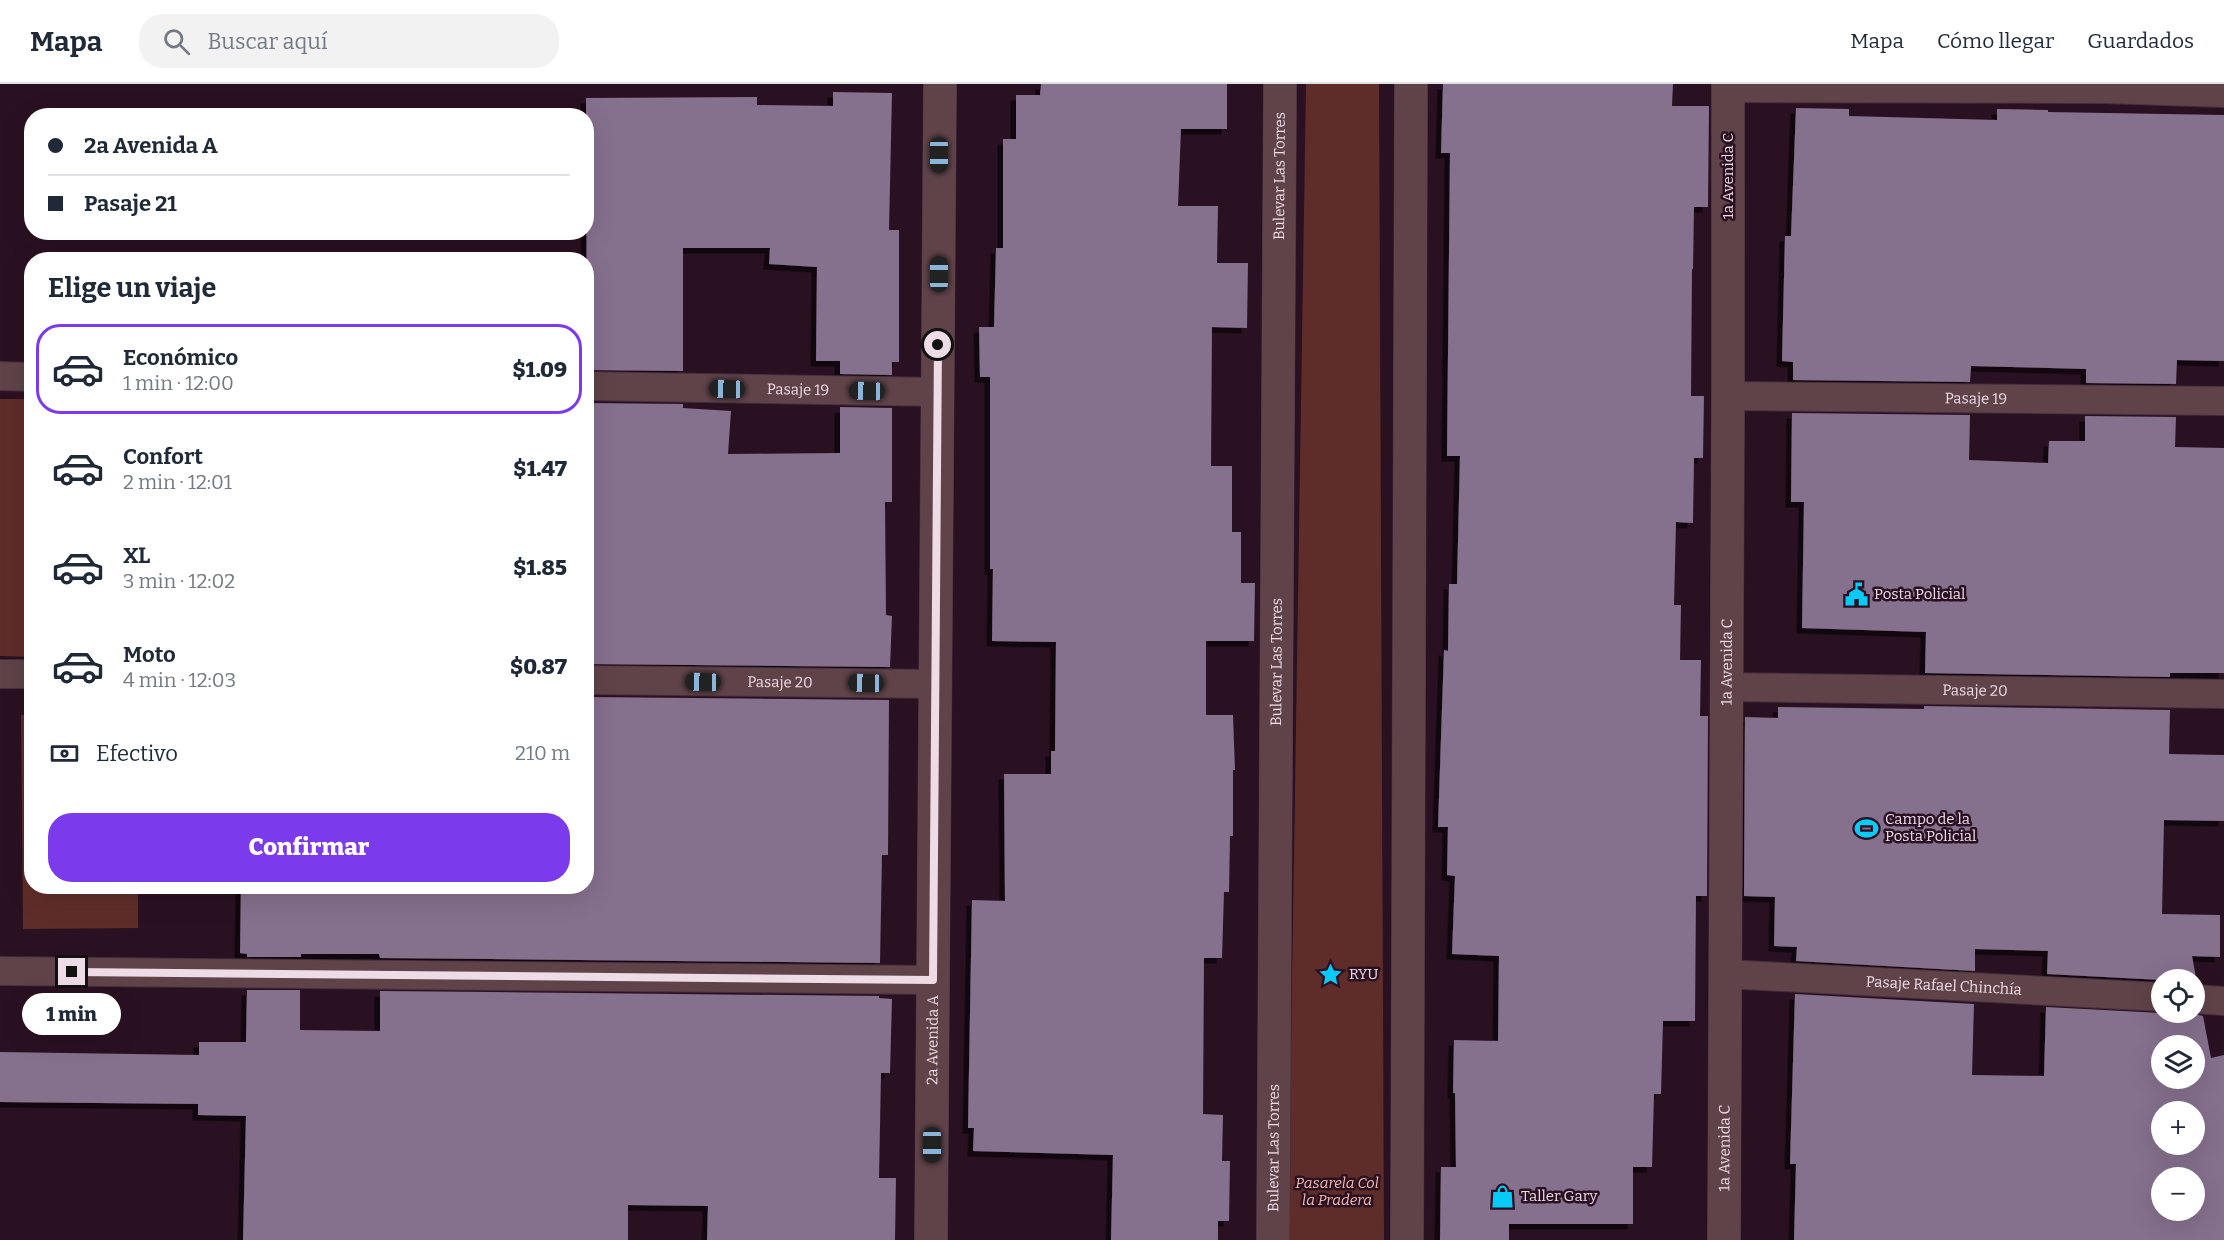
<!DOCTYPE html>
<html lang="es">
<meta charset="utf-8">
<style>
:root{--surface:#fff;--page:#f2f2f3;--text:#1f2937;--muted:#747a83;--line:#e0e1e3;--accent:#7c3aed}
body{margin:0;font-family:Bitter,serif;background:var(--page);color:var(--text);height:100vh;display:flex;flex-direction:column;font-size:22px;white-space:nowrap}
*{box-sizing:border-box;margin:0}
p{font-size:20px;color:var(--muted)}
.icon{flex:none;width:33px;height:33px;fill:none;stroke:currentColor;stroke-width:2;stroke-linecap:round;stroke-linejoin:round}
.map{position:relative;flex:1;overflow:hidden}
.side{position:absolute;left:24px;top:168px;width:570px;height:642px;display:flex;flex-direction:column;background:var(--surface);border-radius:24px;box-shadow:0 6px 24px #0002}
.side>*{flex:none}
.top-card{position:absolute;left:24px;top:24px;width:570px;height:132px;border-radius:24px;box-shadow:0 6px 24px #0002;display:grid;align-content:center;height:132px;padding:0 24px;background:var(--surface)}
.fabs{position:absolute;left:2151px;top:885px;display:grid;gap:12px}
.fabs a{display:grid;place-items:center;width:54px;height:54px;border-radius:50%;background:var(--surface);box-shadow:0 6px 24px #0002;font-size:30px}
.end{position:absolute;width:27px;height:27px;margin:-14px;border:8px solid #eddbe6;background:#111;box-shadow:0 0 0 3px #111}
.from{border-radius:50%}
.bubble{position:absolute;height:42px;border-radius:21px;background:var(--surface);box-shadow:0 6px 24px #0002;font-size:20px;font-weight:800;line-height:42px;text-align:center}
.car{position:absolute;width:18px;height:36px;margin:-18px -9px;border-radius:8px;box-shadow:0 0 4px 2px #0007;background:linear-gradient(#222 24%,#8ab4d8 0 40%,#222 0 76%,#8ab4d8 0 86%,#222 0)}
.top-card b{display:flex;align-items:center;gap:21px;height:57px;font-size:22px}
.top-card b+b{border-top:2px solid var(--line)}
.top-card i{width:15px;height:15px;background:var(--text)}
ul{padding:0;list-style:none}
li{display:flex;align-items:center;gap:18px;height:90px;margin:0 12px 9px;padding:0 12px;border:3px solid transparent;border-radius:24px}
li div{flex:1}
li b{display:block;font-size:22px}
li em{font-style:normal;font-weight:800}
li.current{border-color:var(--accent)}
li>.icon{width:54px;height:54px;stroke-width:1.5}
h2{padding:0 24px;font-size:27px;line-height:72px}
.pay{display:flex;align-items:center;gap:15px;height:66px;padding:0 24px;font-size:22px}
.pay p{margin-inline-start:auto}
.button{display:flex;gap:12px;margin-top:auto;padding:12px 24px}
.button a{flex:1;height:69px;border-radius:24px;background:var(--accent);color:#fff;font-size:24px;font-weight:800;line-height:69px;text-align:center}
header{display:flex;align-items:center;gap:36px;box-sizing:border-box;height:84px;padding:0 30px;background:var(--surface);border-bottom:2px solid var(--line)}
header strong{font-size:28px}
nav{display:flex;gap:33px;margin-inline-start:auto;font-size:21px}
.search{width:420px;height:54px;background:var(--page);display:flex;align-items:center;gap:15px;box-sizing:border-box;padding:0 21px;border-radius:24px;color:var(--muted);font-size:22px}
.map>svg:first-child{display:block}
.green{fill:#5f2d29}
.building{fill:#85708d;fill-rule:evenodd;filter:url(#shadow)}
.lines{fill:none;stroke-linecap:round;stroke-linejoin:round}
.service-casing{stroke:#452d3d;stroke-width:30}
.minor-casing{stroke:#452d3d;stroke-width:34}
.tertiary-casing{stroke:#452d3d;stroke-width:34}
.service{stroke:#5f4349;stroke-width:28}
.minor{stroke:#5f4349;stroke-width:33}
.tertiary{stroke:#5f4349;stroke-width:33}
.route{stroke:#eddbe6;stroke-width:8}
.labels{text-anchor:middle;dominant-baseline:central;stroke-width:5;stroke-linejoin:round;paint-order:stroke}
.street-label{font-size:15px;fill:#eddbe6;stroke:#2a1122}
.poi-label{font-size:15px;fill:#eddbe6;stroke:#2a1122;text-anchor:start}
.park-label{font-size:15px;font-style:italic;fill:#f5b9b1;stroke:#2a1122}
</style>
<header>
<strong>Mapa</strong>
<div class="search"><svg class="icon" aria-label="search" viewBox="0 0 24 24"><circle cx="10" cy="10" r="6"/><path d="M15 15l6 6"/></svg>Buscar aquí</div>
<nav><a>Mapa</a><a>Cómo llegar</a><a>Guardados</a></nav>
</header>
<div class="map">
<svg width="2224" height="1156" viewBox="0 0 2224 1156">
<defs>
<filter id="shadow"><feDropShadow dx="-5.5" dy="5.5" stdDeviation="0" flood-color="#0009"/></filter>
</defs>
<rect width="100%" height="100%" fill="#2a1122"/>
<g class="green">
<path d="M1306,0H1379L1384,1156H1288Z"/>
<path d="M0,315H31V573L0,572Z"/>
<path d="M31,630L32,802L138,803V844L23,845L21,631Z"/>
</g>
<g class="building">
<path d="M1041,0H1227V45H1181L1178,122H1218L1217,179H1248L1247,244L1212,243L1211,382H1232V448H1241V499H1255L1254,557H1206V631H1233L1235,686H1233V752H1230L1229,808H1224L1222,874H1204L1203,1030L1223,1031L1222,1077H1230L1229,1137H1218V1156H1111L1113,1071L973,1067L974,1044H968L972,816L1005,817L1004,690H1051V667H1055L1056,558L992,557L993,485H990V293H980L979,243H994L996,164H1003V55H1016V11H1040Z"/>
<path d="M1443,0H1673L1672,22H1709L1708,123H1694L1693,185H1692L1691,312H1704L1703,374H1694L1693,439L1676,438L1674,521H1681L1680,576H1701L1700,632H1708L1707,812H1696L1695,937H1663L1661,1010H1654L1652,1083H1633V1140H1509V1156H1440L1441,1083H1456L1455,1009H1453L1454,956L1498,957L1499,872L1452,870L1455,792L1447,791L1448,743H1438L1444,566L1448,567L1449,500H1457L1460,372H1447L1450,69H1441Z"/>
<path d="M833,8L892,9L889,146H899V278H892V291L840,290V277H816L817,183L769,180L770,164H683V287L587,286L586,14L757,13V21L833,22Z"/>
<path d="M1796,24L1849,25V32L1997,36V25L2048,26V28L2224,31V277L2177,276L2176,300L2086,299V285L1971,282L1970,298L1793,296V278L1782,277L1785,152H1791Z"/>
<path d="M587,319L683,320V324L731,327L728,370L840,369V323L892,324V418H885L886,531L892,532L890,583L586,580Z"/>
<path d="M1792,329L1970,331L1969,376L2048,379L2049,357H2085V332L2176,333L2175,363L2224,364V589H2170V593L1925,589L1926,548L1802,544L1804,418H1791Z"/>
<path d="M587,613L889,616L888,771H882L880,879L380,874L379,870H301V873H247V870L240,869L241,802H586Z"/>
<path d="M1924,622L2170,626L2169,670L2224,671V737L2164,736L2162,830L2220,831V873L2192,872L2197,899H2194V896H2162L2047,890L2048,867L1975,865V887L1796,877L1797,863L1774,862L1775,813L1744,812L1745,633L1778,634V623L1924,625Z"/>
<path d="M247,906H300V946L380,947V907L879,912V914L892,915L890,989H881L879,1094H896L895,1156H707L708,1122L628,1121V1156H243L246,1032L198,1031V1020L0,1018V968L199,971V958H246Z"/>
<path d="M1795,910L1974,920L1972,991L2044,992L2046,923L2161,929L2185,928L2203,932L2211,974L2224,971V1156H1794L1796,1080H1790ZM2162,962H2194V994H2162ZM2162,1028H2194V1060H2162ZM2162,1094H2194V1126H2162Z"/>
</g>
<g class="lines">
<defs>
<g id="service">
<path d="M1728,4L2104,5L2224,9"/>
<path d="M0,292L32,293"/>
<path id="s1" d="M586,302L938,308"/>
<path id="s2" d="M1728,312L2224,317"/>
<path d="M0,590H32"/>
<path id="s3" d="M586,596L936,600"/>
<path id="s4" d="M1726,603L2224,610"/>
<path d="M0,887L933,896"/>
<path id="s5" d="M1725,890L2162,913"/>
<path d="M2194,915L2224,917"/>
</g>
<g id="minor">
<path id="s6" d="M931,1156L940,0"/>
<path id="s7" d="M1724,1156L1728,312V0"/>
</g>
<g id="tertiary">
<path id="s8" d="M1273,1156L1280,0"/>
<path d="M1407,1156L1411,0"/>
</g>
</defs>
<use href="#service" class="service-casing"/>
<use href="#minor" class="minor-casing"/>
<use href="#tertiary" class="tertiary-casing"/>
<use href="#service" class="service"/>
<use href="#minor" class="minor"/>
<use href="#tertiary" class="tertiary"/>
</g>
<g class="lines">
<path class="route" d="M72,888L933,896L938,261"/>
</g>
<defs>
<symbol id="civic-bare" viewBox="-9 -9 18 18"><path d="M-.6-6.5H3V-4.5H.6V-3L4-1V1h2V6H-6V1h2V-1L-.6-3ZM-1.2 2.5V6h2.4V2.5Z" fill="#06cbf9" stroke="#2a1122" stroke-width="2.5" paint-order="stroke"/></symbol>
<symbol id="stadium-bare" viewBox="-9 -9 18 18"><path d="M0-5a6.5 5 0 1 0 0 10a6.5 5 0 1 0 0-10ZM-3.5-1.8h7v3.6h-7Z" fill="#06cbf9" stroke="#2a1122" stroke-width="2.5" paint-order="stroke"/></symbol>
<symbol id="sight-bare" viewBox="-9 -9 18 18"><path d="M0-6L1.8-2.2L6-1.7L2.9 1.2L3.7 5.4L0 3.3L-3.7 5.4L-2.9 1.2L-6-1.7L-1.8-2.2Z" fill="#06cbf9" stroke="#2a1122" stroke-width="2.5" paint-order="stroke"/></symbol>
<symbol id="shop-bare" viewBox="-9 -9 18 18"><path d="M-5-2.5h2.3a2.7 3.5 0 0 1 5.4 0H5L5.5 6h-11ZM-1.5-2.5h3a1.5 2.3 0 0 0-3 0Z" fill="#06cbf9" stroke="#2a1122" stroke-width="2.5" paint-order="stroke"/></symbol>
</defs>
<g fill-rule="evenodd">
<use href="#civic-bare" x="1840" y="494" width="33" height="33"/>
<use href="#stadium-bare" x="1850" y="728" width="33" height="33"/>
<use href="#sight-bare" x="1314" y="874" width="33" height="33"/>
<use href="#shop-bare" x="1486" y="1096" width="33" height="33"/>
</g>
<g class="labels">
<g class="street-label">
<text stroke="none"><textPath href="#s8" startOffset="1064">Bulevar Las Torres</textPath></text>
<text transform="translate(1728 92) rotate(-90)">1a Avenida C</text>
<text stroke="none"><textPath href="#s1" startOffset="212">Pasaje 19</textPath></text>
<text stroke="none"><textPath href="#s2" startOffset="248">Pasaje 19</textPath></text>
<text stroke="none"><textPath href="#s8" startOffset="578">Bulevar Las Torres</textPath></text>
<text stroke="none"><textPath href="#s7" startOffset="578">1a Avenida C</textPath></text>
<text stroke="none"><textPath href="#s3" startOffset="194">Pasaje 20</textPath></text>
<text stroke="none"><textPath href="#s4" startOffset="249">Pasaje 20</textPath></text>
<text stroke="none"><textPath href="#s5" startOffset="219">Pasaje Rafael Chinchía</textPath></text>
<text stroke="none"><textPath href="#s6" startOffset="200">2a Avenida A</textPath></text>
<text stroke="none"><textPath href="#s8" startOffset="92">Bulevar Las Torres</textPath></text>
<text stroke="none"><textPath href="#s7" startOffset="92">1a Avenida C</textPath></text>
</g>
<g class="poi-label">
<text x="1874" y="510">Posta Policial</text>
<text x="1885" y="735">Campo de la<tspan x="1885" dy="17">Posta Policial</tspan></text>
<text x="1349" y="890">RYU</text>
<text x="1521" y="1112">Taller Gary</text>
</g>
<g class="park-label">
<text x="1337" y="1099">Pasarela Col<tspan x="1337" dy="17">la Pradera</tspan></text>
</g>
</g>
</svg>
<div class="fabs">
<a><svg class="icon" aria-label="locate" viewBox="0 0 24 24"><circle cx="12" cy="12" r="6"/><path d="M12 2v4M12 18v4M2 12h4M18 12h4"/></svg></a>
<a><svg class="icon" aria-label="layers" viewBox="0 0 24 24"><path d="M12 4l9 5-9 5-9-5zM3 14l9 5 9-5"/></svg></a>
<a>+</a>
<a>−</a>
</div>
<i class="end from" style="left:938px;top:261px"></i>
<i class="end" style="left:72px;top:888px"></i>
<div class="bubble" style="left:22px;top:909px;width:99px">1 min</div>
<i class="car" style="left:939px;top:71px;rotate:180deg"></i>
<i class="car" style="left:939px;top:190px;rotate:0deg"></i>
<i class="car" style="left:727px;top:305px;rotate:271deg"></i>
<i class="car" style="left:867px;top:307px;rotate:271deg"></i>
<i class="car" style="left:703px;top:598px;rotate:271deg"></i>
<i class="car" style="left:866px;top:599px;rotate:271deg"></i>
<i class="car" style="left:932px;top:1061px;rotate:180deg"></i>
<div class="top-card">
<b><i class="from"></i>2a Avenida A</b>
<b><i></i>Pasaje 21</b>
</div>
<section class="side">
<h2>Elige un viaje</h2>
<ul>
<li class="current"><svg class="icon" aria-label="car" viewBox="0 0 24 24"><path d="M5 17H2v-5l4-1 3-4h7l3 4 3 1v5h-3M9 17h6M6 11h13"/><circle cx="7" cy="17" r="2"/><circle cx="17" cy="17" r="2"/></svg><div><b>Económico</b><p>1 min · 12:00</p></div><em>$1.09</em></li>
<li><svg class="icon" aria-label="car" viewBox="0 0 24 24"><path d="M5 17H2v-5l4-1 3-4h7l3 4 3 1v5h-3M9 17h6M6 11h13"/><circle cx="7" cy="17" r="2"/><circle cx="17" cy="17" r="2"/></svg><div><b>Confort</b><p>2 min · 12:01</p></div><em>$1.47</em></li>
<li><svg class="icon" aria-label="car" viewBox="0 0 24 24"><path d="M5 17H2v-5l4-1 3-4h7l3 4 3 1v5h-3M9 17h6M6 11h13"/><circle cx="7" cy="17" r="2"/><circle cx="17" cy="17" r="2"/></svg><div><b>XL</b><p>3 min · 12:02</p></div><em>$1.85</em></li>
<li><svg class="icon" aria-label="car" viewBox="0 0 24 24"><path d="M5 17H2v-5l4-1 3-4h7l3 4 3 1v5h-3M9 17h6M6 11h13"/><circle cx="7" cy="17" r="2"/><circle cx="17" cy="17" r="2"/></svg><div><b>Moto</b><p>4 min · 12:03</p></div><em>$0.87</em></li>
</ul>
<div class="pay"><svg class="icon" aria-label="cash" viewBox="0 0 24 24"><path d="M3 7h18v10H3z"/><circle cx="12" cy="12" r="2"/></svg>Efectivo<p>210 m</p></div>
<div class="button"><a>Confirmar</a></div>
</section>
</div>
